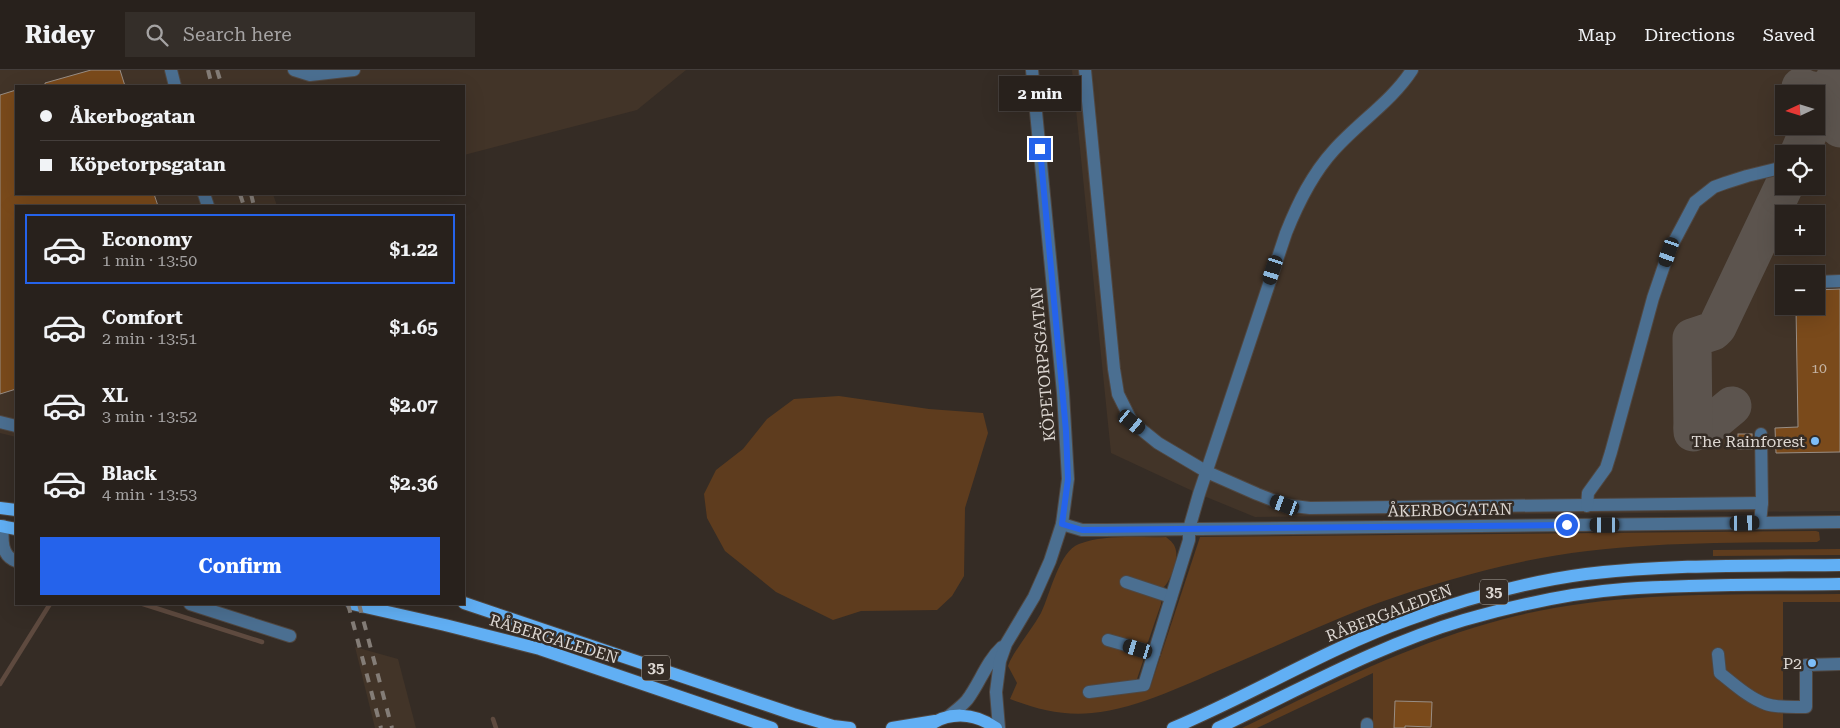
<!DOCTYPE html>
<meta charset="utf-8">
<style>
:root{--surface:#28211c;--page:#342e29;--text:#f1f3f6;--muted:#a5a3a3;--line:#443e3b;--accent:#2563eb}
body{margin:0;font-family:"Roboto Serif",serif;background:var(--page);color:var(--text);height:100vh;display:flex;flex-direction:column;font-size:19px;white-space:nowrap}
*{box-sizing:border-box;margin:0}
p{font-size:16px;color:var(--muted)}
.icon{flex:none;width:28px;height:28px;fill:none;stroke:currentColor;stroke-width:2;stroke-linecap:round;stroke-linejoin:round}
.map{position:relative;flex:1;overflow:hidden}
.details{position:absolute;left:15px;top:135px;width:450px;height:400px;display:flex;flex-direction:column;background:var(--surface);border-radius:0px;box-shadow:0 5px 20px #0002,0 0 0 1px var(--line)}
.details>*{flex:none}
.banner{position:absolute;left:15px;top:15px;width:450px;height:110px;border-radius:0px;box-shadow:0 5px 20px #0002,0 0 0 1px var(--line);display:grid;align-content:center;height:110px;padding:0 25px;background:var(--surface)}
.needle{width:32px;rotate:266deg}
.buttons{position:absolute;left:1775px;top:15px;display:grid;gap:10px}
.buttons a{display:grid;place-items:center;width:50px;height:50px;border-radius:0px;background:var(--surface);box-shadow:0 5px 20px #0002,0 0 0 1px var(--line);font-size:25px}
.end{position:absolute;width:22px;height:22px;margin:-11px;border:6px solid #2563eb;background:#fff;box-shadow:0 0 0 2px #fff}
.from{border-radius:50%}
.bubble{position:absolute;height:35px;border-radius:0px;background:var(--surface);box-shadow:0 5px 20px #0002,0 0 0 1px var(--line);font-size:16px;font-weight:700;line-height:35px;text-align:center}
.car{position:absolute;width:15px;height:30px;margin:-15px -8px;border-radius:6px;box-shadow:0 0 4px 1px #0007;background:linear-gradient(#222 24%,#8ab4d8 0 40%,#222 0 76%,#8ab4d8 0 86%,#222 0)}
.banner b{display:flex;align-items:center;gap:18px;height:48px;font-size:19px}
.banner b+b{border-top:1px solid var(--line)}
.banner i{width:12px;height:12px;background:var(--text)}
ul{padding:9px 0 0;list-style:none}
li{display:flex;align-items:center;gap:15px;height:70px;margin:0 10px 8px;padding:0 15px;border:2px solid transparent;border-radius:0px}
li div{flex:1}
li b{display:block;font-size:19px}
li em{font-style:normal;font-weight:700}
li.on{border-color:var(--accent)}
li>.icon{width:45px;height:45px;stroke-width:1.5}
.button{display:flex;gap:10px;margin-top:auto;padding:10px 25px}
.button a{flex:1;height:58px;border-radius:0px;background:var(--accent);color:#fff;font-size:20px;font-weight:700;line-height:58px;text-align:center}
header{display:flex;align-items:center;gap:30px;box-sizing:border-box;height:70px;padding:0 25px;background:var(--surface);border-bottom:1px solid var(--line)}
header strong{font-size:24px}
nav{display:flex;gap:28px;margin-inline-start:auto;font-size:18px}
.search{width:350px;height:45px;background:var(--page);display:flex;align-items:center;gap:12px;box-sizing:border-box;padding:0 18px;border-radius:0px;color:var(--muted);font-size:19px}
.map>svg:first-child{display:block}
.built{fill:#423428;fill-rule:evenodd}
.green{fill:#5e3c1e}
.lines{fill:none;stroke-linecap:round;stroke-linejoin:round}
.stream{stroke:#5e4a3f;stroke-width:4.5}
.taxiway{stroke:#5c544e;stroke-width:39}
.building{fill:#7a4a1b;stroke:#998e85}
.minor-casing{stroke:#504741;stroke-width:14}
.major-casing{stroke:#504741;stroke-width:14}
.minor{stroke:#4b6f91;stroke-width:12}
.major{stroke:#61aff4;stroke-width:12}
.rail{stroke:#847d77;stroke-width:4;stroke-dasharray:9 9;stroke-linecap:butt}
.route{stroke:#2563eb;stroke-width:6}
.poi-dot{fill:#7dbef9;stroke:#352c25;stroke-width:2}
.labels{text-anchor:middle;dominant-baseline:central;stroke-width:5;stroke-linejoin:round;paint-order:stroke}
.number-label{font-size:14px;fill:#c4b4a4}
.shield{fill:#352c25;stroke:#aba49e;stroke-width:1}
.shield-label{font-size:15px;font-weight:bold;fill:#ddd7d2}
.street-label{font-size:16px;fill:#ddd7d2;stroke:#352c25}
.poi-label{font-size:16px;fill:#ddd7d2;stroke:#352c25;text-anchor:end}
</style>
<header>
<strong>Ridey</strong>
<div class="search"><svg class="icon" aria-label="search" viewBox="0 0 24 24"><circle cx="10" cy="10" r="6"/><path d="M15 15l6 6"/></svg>Search here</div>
<nav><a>Map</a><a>Directions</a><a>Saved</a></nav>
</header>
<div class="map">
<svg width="1840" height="658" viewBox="0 0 1840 658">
<rect width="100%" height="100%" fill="#352c25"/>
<g class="built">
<path d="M0,0H686L637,40L464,85V16H16V124H273L277,136H16V367L0,363Z"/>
<path d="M1072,0H1840V441L1255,447L1199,424L1111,383ZM1784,24H1816V56H1784ZM1784,84H1816V116H1784ZM1784,144H1816V176H1784ZM1784,204H1816V236H1784Z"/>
<path d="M355,577L398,589L416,658H375Z"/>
</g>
<g class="green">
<path d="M839,326L929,339L983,343L988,363L965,438L964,506L952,526L937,540L861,541L833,550L776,522L725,481L707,448L704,424L716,400L743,379L767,349L794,329Z"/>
<path d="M1816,461L1819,462L1820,470L1817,472C1710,473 1607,471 1503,496C1457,507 1406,522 1362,539C1319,556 1277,576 1234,594C1191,612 1138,639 1092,643C1063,646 1036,639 1010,629L1017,613L1008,596L1010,591C1019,574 1032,559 1041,543C1050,525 1059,481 1079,474C1105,464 1139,468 1166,467C1171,471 1175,474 1176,481C1178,490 1170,513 1162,519L1161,534L1148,572L1144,575L1143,591L1133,621L1150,618L1200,467Z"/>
<path d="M1840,479V485L1713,486V480Z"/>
<path d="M1840,524V532H1783V658H1373V603L1257,658H1242C1327,616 1412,573 1504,549C1614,520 1728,525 1840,524Z"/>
</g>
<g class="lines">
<g class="stream">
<path d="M143,534L262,572"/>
<path d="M0,614L50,534"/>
<path d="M493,649L496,658"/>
</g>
<g class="taxiway">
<path d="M1801,17C1818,26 1834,21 1838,0"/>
<path d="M1816,33L1840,58"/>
<path d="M1799,84L1811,56"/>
<path d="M1693,358L1703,360L1732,336"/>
<path d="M1693,362L1692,268L1713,261L1717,257L1784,116"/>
</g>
</g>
<g class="building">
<path d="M91,0H120L125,16H45V13Z"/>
<path d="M16,20V124H154L158,136H16V319L0,324V25Z"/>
<path d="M1840,219V382L1776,383L1775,358L1798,357L1796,238L1816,236V220Z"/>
<rect x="1738" y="364" width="14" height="15"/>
<path d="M1395,631L1432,632L1431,657L1405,656V658H1394Z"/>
</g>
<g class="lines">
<defs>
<g id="minor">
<path d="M171,0L175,16"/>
<path d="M294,0L310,5L354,0"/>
<path d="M1085,0L1114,299L1118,324L1132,352L1158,373L1207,402L1257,424L1285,435L1310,438L1762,433"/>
<path d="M204,124L208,136"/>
<path d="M1816,212L1840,211"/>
<path d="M0,352L16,356"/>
<path d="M1587,436L1588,423L1606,398L1611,382L1653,228L1669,181L1695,132L1714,117L1725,113L1747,106L1784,97"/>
<path d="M1760,453L1762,433L1761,364"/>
<path d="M1062,454L1082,460H1105L1840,452"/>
<path d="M3,456C2,469 1,486 16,491"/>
<path d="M1126,512L1171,527"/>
<path d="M190,534L290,566"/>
<path d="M1108,570L1154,583"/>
<path d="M1718,584L1720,603C1734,614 1749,628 1766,634C1778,638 1793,637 1806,637V595L1840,594"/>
<path d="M1089,622L1144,615L1189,470V459L1199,424L1286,163C1298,133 1312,104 1334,80C1359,52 1392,31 1412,0"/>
<path d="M949,646C955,641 962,636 967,630C980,613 986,592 1002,577"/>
<path d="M999,658L996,622L1000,591L1006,574L1034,527L1050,491L1062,454L1068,409L1063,323L1032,0"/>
<path d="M1367,658V654"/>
</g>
<g id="major">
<path d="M0,438L16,440"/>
<path d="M0,456L16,459"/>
<path d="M464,533L793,644L833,656L850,658"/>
<path d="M352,534L445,555L540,579L772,658"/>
<path d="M892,658L935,651"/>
<path d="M926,658C947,641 974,642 996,658"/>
<path d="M1173,658C1252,625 1326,579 1407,550C1465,529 1525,512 1586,504C1671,494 1755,496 1840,495"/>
<path d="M1218,658C1299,620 1379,575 1464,550C1516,535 1570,523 1624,519C1696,514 1768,515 1840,514"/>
</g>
</defs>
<use href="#minor" class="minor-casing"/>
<use href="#major" class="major-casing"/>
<use href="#minor" class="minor"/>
<use href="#major" class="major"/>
<g class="rail">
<path d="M208,0L212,16"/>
<path d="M217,0L222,16"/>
<path d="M240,124L244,136"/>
<path d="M251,124L254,136"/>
<path d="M348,534L381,658"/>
<path d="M359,534L392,658"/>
</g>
</g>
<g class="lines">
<path class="route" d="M1040,79L1066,361L1068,409L1062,454L1082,460L1567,455"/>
</g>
<g class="poi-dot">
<circle cx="1815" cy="371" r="5"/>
<circle cx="1812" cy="593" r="5"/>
</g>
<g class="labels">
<g class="number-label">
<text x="1819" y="298">10</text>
</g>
<g class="shield">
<rect x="1480" y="509.5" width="28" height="25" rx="4"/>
<rect x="642" y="585.5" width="28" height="25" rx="4"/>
</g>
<g class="shield-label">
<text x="1494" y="522">35</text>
<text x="656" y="598">35</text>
</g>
<g class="street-label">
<text transform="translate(1043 294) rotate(-95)">KÖPETORPSGATAN</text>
<text transform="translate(1450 440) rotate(-1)">ÅKERBOGATAN</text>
<text transform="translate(1389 543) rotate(-21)">RÅBERGALEDEN</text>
<text transform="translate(554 569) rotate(17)">RÅBERGALEDEN</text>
</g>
<g class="poi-label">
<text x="1805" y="371">The Rainforest</text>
<text x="1802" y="593">P2</text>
</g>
</g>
</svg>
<div class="buttons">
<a><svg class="needle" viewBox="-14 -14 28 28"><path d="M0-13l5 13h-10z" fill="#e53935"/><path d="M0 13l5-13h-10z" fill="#a5a3a3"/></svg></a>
<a><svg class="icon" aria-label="locate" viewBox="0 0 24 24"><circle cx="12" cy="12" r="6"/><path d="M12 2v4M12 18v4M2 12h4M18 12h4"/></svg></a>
<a>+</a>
<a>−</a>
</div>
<i class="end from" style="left:1567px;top:455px"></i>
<i class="end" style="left:1040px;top:79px"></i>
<div class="bubble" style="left:999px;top:6px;width:82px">2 min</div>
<i class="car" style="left:1669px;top:182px;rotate:199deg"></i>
<i class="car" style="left:1273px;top:200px;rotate:198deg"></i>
<i class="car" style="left:1132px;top:352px;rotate:129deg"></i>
<i class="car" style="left:1285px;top:435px;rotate:291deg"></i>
<i class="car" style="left:1745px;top:453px;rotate:89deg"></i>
<i class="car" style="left:1605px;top:455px;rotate:270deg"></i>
<i class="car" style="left:1138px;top:579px;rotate:287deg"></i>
<div class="banner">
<b><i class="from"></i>Åkerbogatan</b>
<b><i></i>Köpetorpsgatan</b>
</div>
<section class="details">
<ul>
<li class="on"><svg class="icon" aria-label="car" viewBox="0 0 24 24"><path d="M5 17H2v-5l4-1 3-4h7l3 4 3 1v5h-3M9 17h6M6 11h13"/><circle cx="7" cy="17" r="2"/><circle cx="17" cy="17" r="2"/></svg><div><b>Economy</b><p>1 min · 13:50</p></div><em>$1.22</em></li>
<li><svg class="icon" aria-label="car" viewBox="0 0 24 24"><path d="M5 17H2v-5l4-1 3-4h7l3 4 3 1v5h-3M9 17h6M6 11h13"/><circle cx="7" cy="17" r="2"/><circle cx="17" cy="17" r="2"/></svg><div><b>Comfort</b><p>2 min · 13:51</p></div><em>$1.65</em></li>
<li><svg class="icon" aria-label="car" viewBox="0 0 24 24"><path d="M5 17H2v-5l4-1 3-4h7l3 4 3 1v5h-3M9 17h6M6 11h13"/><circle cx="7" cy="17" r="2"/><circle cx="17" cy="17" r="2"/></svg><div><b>XL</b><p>3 min · 13:52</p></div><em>$2.07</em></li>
<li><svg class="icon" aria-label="car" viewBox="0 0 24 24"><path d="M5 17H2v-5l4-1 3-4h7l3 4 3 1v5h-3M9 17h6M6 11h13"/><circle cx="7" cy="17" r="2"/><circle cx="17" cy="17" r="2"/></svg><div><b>Black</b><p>4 min · 13:53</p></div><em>$2.36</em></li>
</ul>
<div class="button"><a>Confirm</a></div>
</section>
</div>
